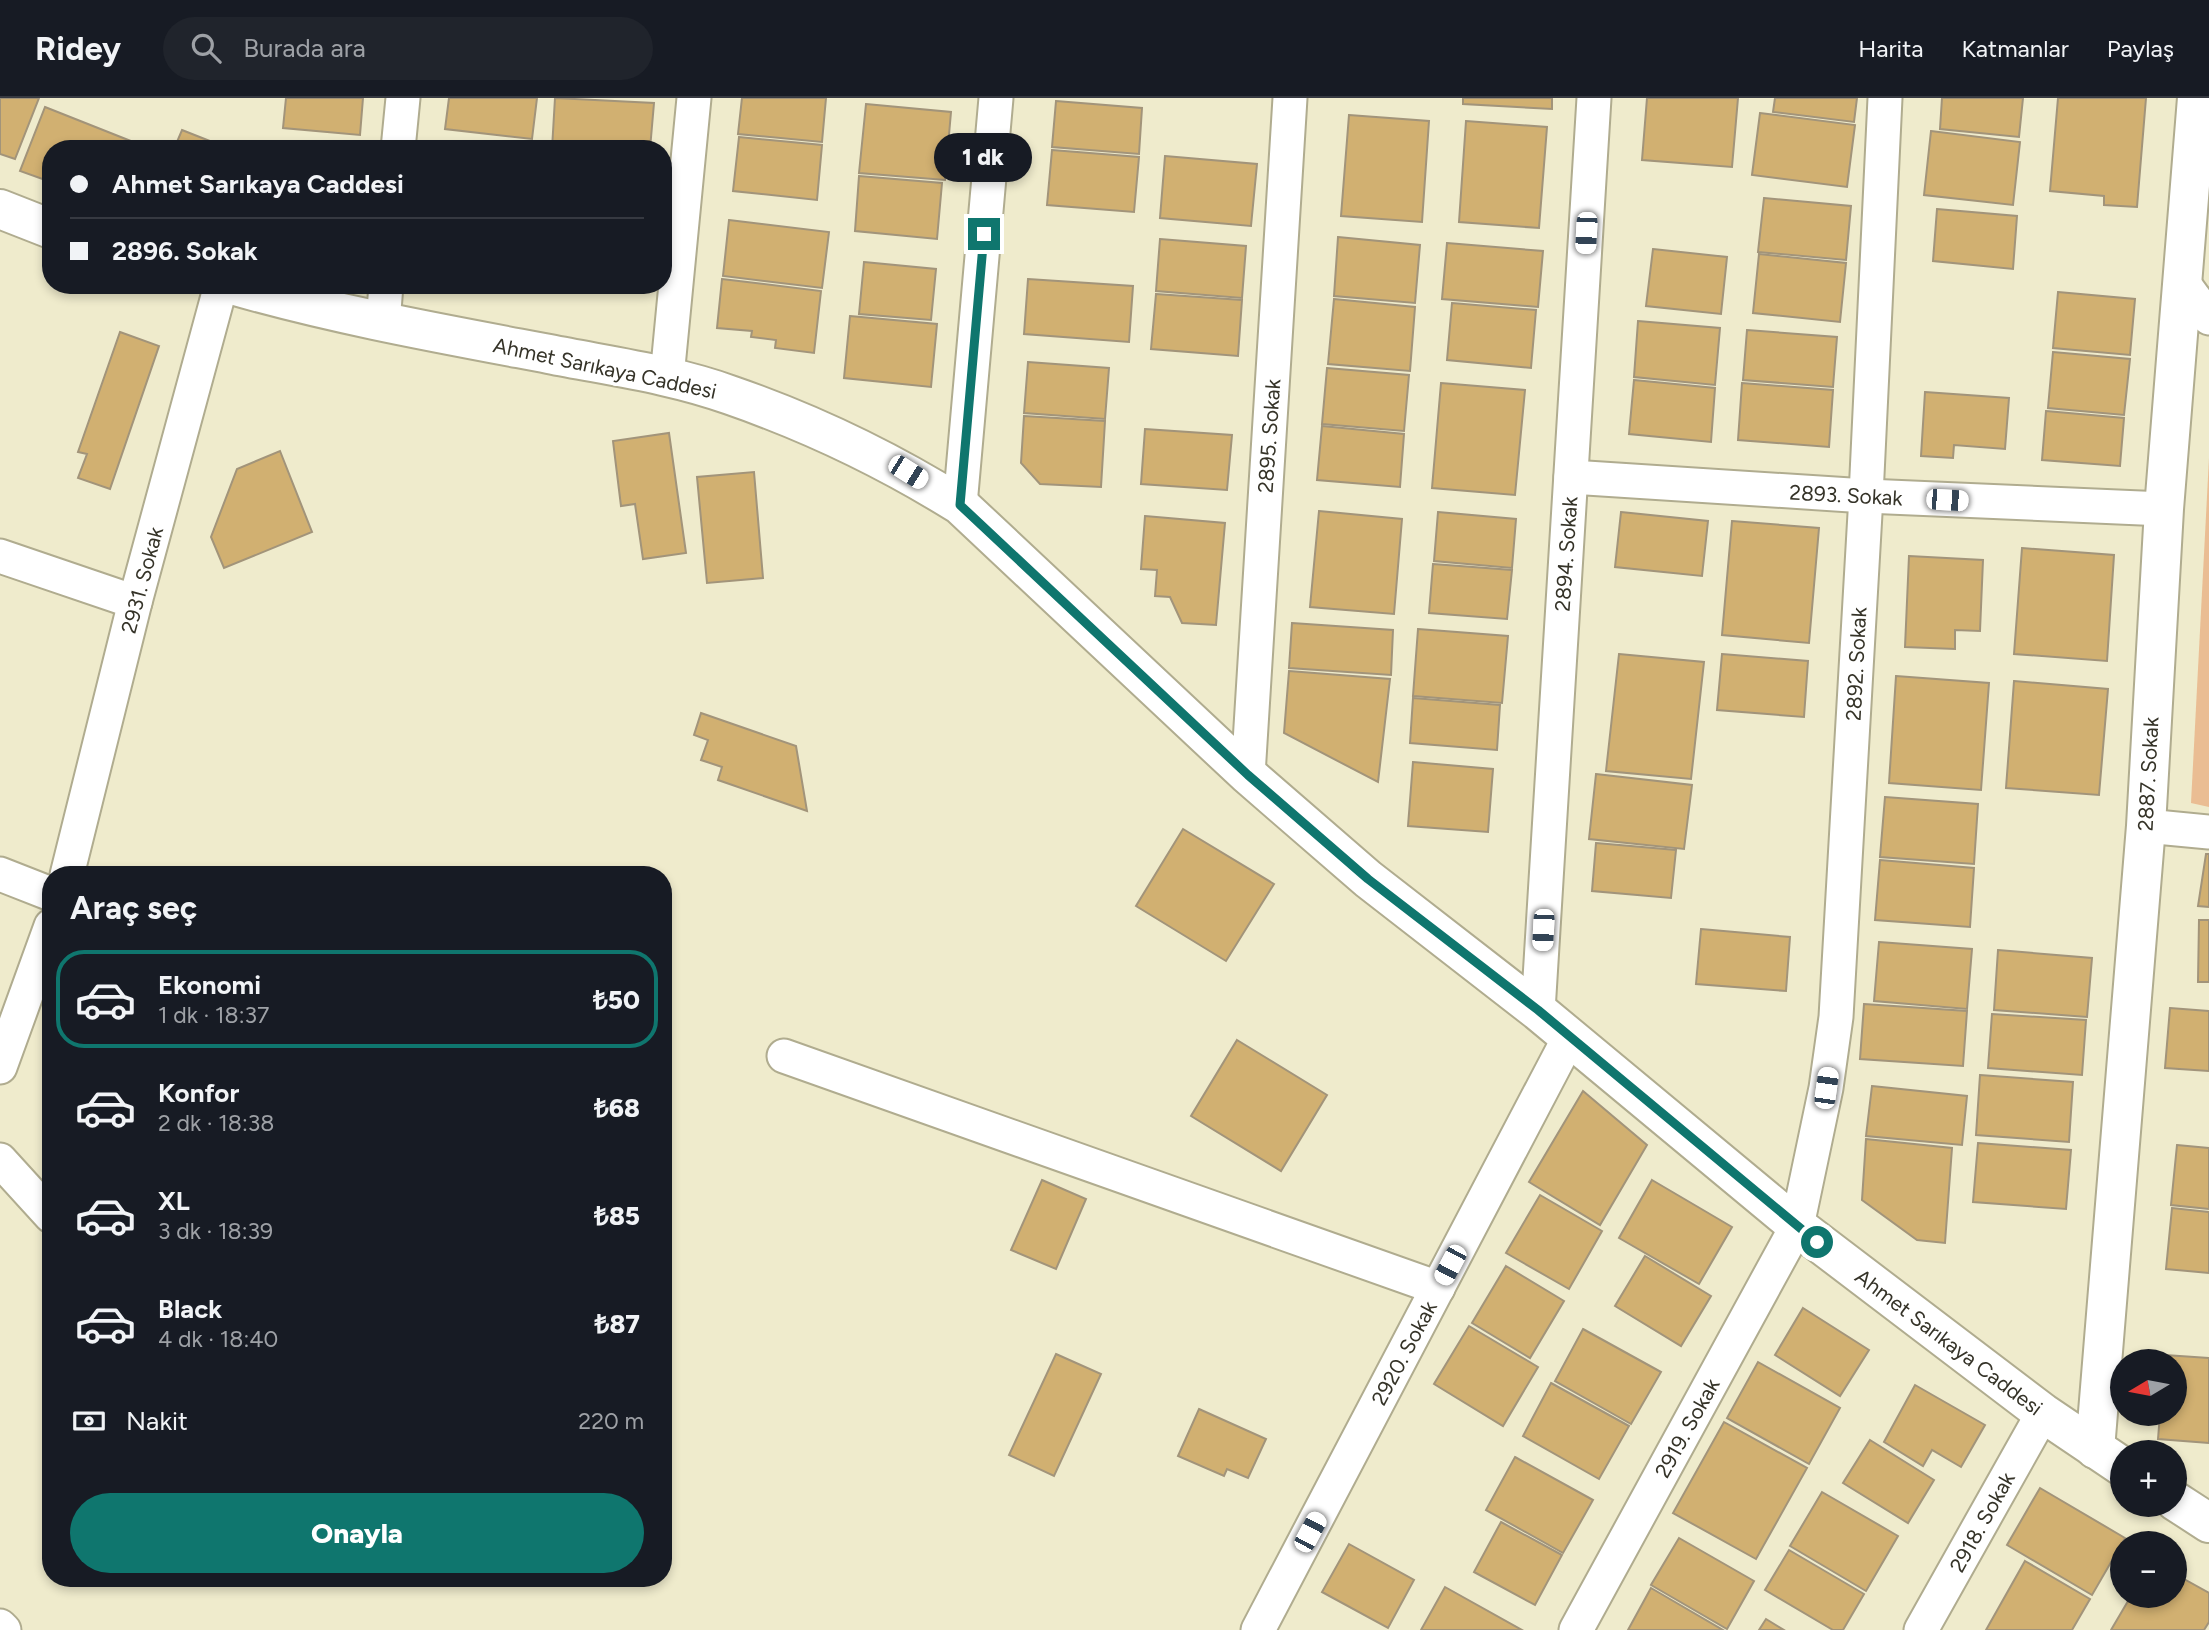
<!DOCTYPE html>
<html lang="tr">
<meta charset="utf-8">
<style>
:root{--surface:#171b24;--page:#20242c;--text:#f1f3f6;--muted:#9ea1a6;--line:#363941;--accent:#0f766e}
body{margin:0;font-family:Figtree,sans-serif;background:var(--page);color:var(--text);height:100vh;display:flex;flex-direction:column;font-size:26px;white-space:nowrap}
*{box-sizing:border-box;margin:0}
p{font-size:23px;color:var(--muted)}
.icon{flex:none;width:38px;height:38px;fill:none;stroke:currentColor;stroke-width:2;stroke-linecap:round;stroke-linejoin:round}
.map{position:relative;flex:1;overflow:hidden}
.drawer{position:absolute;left:42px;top:768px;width:630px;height:721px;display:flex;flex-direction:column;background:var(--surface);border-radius:28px;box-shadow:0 4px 10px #0003}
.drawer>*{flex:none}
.hud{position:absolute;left:42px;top:42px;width:630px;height:154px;border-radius:28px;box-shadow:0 4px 10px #0003;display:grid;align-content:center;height:154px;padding:0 28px;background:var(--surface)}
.needle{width:46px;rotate:260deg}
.buttons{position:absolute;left:2110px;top:1251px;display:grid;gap:14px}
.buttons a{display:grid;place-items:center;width:77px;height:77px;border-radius:50%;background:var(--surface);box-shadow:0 4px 10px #0003;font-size:35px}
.end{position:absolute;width:32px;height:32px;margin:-16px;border:9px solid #0f766e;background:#fff;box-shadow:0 0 0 4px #fff}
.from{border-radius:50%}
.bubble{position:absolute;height:49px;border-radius:24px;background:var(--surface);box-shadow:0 4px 10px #0003;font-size:23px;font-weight:800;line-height:49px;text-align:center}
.car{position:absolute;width:21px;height:42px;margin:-21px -10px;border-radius:9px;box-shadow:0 0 5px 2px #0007;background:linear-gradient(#fff 24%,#345 0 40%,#fff 0 76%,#345 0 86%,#fff 0)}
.hud b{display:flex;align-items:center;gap:24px;height:66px;font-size:26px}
.hud b+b{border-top:2px solid var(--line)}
.hud i{width:18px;height:18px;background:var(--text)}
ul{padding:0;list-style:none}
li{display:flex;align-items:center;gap:21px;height:98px;margin:0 14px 10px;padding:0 14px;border:4px solid transparent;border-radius:28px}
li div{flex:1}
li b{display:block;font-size:26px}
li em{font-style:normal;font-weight:800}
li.current{border-color:var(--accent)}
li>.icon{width:63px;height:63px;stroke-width:1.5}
h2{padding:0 28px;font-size:32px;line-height:84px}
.pay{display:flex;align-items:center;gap:18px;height:77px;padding:0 28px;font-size:26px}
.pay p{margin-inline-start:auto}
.action{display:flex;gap:14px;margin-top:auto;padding:14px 28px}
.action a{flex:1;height:80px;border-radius:42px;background:var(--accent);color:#fff;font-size:28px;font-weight:800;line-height:80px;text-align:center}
header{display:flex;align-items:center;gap:42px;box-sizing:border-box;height:98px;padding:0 35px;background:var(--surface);border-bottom:2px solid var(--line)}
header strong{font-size:33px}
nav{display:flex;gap:38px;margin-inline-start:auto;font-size:24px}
.search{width:490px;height:63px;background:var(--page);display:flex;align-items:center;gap:18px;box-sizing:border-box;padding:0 24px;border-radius:38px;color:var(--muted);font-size:26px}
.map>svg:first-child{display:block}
.green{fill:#eabd93}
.building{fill:#d1b071;stroke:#a2947a;stroke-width:2}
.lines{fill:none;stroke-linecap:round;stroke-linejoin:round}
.street-casing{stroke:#b0ac8f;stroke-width:37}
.secondary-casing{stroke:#b0ac8f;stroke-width:42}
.street{stroke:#fff;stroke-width:33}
.secondary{stroke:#fff;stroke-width:38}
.route{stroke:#0f766e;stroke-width:9}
.labels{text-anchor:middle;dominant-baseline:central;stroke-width:7;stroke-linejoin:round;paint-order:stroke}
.street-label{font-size:21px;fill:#353328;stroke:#fff}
</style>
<header>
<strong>Ridey</strong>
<div class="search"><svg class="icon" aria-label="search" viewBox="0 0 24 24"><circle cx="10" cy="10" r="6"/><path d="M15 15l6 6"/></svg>Burada ara</div>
<nav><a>Harita</a><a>Katmanlar</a><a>Paylaş</a></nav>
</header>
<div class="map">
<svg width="2209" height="1532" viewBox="0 0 2209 1532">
<rect width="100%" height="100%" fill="#efebcc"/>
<path class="green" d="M2209,360V709L2191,705Z"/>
<g class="building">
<path d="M0,0H39L15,61L0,56Z"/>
<path d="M286,0H363L360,37L283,30Z"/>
<path d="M449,0H537L532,41L445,31Z"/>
<path d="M555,0L654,5L650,51H552Z"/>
<path d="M742,0H826L822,44L738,36Z"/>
<path d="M1463,0H1552V11L1463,6Z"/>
<path d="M1647,0H1738L1732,69L1642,62Z"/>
<path d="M1775,0H1857L1854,24L1773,14Z"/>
<path d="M1942,0H2023L2019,39L1940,31Z"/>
<path d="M2058,0H2146L2137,109L2104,107V98L2050,93Z"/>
<path d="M1056,3L1142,10L1139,56L1052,49Z"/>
<path d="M866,6L951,14L945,82L859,75Z"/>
<path d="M45,9L151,51H51V84L20,73Z"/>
<path d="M1760,15L1855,27L1847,89L1752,77Z"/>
<path d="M1349,17L1429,23L1422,124L1341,118Z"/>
<path d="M1466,23L1547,29L1539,130L1459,124Z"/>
<path d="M182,32L230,51H174Z"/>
<path d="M1931,33L2020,44L2013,107L1924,97Z"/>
<path d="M739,39L822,47L817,102L733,93Z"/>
<path d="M1052,52L1139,59L1134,114L1047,107Z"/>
<path d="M1165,58L1257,66L1251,128L1160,120Z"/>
<path d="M859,78L942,85L937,141L855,133Z"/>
<path d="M1764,100L1851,108L1846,162L1758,154Z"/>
<path d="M1937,111L2017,118L2013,171L1933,163Z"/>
<path d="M729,122L829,134L822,190L723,178Z"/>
<path d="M1338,139L1420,147L1415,205L1334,198Z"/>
<path d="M1160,141L1246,148L1242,200L1156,193Z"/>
<path d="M1447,145L1543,153L1538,209L1442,201Z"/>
<path d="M1653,151L1727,159L1721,216L1646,208Z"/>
<path d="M1759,156L1846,165L1840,224L1753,215Z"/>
<path d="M864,164L936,171L931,222L859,216Z"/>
<path d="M722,181L821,193L814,255L775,250L776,242L751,239L752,233L717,230Z"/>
<path d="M1028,181L1133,188L1129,244L1024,236Z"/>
<path d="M587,187H638V191Z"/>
<path d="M2058,194L2135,201L2130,257L2053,250Z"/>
<path d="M1156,196L1242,202L1238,258L1151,251Z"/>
<path d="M1334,201L1415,209L1410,273L1328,266Z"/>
<path d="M1452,205L1536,212L1531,270L1447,262Z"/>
<path d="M850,218L937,226L931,289L844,280Z"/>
<path d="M1638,223L1720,230L1715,287L1634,279Z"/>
<path d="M1747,232L1837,239L1833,289L1743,282Z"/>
<path d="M120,234L159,248L110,391L78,380L87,356L78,354Z"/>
<path d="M2053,254L2130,261L2124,317L2048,310Z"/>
<path d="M1028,264L1109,270L1105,321L1024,315Z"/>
<path d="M1327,270L1409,277L1404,333L1322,326Z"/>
<path d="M1634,282L1715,290L1711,344L1629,336Z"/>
<path d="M1441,285L1525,292L1515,397L1432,390Z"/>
<path d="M1742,285L1833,292L1829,349L1738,342Z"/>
<path d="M1925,294L2009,300L2005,351L1954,347L1953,360L1921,358Z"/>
<path d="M2046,313L2124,320L2120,368L2042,362Z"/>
<path d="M1024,318L1105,323L1101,389L1040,386L1021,365Z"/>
<path d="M1322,328L1404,336L1400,389L1317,382Z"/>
<path d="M1145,331L1232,337L1227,392L1141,386Z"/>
<path d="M669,335L686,455L643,461L635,406L621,408L613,343Z"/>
<path d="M280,353L312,434L224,470L211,439L237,371Z"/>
<path d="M754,374L763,480L707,485L697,379Z"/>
<path d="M1319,413L1402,421L1394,516L1310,509Z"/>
<path d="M1438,414L1516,421L1512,470L1434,463Z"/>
<path d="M1621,414L1708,423L1702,478L1615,469Z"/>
<path d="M1145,418L1225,425L1216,527L1182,525L1170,499L1155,498L1157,472L1141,471Z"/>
<path d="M1732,423L1819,430L1809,545L1722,537Z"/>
<path d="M2022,450L2114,457L2107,563L2014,556Z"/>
<path d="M1909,458L1983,462L1980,533L1955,532V551L1905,549Z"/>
<path d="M1433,466L1512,472L1507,521L1429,515Z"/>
<path d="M1292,525L1393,532L1391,577L1289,570Z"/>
<path d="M1418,531L1508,538L1502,605L1413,598Z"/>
<path d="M1619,556L1704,564L1691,681L1606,673Z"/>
<path d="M1722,556L1808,563L1804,619L1717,612Z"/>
<path d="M1289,573L1390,581L1378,684L1284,635Z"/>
<path d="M1896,578L1989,585L1981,692L1889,685Z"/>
<path d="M2014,583L2108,591L2099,697L2006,690Z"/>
<path d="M1413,600L1500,607L1497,652L1410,645Z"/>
<path d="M701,615L796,648L807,713L718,682L722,669L701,662L708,642L694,637Z"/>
<path d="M1413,664L1493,671L1488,734L1408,728Z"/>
<path d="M1596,676L1692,687L1684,751L1589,741Z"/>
<path d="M1885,699L1978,706L1974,766L1880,759Z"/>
<path d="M1183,731L1274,786L1226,863L1136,808Z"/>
<path d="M1596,745L1676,752L1671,800L1592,793Z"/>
<path d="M2206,756H2209V809L2198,808Z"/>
<path d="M1880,762L1974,770L1970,829L1875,822Z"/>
<path d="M2199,822H2209V884H2198Z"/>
<path d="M1701,831L1790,839L1786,893L1696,886Z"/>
<path d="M1879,844L1972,851L1967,911L1874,903Z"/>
<path d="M1998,852L2092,860L2087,919L1994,912Z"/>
<path d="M1864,906L1967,913L1963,968L1860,961Z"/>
<path d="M2170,910L2209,913V973L2165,970Z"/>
<path d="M1992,916L2086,922L2082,977L1988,970Z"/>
<path d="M1237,942L1327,997L1281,1073L1191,1018Z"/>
<path d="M1980,977L2073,984L2069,1044L1976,1037Z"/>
<path d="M1872,988L1967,998L1962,1047L1866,1038Z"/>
<path d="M1583,993L1647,1047L1600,1127L1529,1084Z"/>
<path d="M1866,1041L1952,1050L1945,1145L1917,1142L1862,1102Z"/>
<path d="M1978,1045L2071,1052L2066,1111L1973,1104Z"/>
<path d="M2177,1047L2209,1050V1111L2171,1107Z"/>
<path d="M1042,1082L1086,1101L1056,1171L1011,1152Z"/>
<path d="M1652,1082L1732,1129L1699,1186L1619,1140Z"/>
<path d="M1540,1097L1602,1133L1569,1191L1506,1155Z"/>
<path d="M2172,1110L2209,1114V1175L2166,1171Z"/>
<path d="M1645,1158L1711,1198L1681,1248L1615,1208Z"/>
<path d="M1506,1168L1564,1203L1530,1260L1472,1225Z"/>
<path d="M1803,1210L1869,1252L1840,1298L1775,1257Z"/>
<path d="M1469,1228L1538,1269L1503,1328L1434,1286Z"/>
<path d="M1583,1231L1661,1274L1631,1326L1555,1283Z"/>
<path d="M1056,1256L1101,1276L1054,1378L1009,1357Z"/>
<path d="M2165,1257L2209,1260V1345L2158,1341L2160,1316H2175V1264H2164Z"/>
<path d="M1758,1264L1840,1310L1809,1366L1727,1320Z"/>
<path d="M1551,1285L1629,1328L1599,1381L1523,1338Z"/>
<path d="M1915,1287L1985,1327L1961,1369L1932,1352L1923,1368L1884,1344Z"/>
<path d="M1199,1311L1266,1341L1248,1380L1227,1371L1224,1378L1178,1358Z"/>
<path d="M1724,1324L1807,1370L1756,1461L1673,1415Z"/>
<path d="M1870,1342L1934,1382L1908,1425L1843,1385Z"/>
<path d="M1515,1359L1593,1402L1563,1455L1486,1412Z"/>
<path d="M2040,1390L2125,1440L2092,1497L2007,1447Z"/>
<path d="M1822,1394L1898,1438L1866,1493L1790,1448Z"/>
<path d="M1501,1424L1562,1457L1535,1507L1474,1474Z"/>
<path d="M1679,1440L1754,1483L1727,1531L1651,1487Z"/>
<path d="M1349,1446L1414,1482L1388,1530L1322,1494Z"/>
<path d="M1789,1452L1864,1496L1843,1532H1833L1765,1492Z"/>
<path d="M2025,1463L2090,1501L2072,1532H1986Z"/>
<path d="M2175,1476L2209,1495V1524L2204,1532H2111L2131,1498H2175Z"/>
<path d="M1445,1489L1522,1532H1421Z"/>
<path d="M1651,1490L1723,1532H1628Z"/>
<path d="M1766,1521L1784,1532H1759Z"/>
</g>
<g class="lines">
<defs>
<g id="street">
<path d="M398,51L403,0"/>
<path d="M2184,186L2209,220"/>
<path d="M383,225L386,187"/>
<path d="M667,279L694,0"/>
<path d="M1571,379L1866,398L2164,411"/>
<path d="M960,407L996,0"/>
<path d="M0,458L135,504"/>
<path d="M1248,677L1290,0"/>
<path d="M2146,728L2209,734"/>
<path d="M0,776L51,796"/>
<path d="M67,777L135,504L221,187"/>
<path d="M1538,913L1594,0"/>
<path d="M784,958L1438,1190"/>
<path d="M0,969L51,828"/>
<path d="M0,1062L51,1118"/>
<path d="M0,1528L4,1532"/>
<path d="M1258,1532L1569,940"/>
<path d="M1576,1532L1797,1128L1826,990L1836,919L1866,398L1885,0"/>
<path d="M1921,1532L2043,1315"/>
</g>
<g id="secondary">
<path d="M0,111L51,131"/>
<path d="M232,187C336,217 443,236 549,256C609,268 672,276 730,297C811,325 888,362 960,407L1248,677L1368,781L1538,913L1797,1128L2043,1315L2123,1369"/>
<path d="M2095,1351L2146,728L2164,411L2197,0"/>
<path d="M2175,1403L2209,1425"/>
</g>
</defs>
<use href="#street" class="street-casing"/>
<use href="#secondary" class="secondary-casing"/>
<use href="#street" class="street"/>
<use href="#secondary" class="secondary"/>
</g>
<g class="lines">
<path class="route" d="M984,136L960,407L1248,677L1368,781L1538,912L1817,1144"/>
</g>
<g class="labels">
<g class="street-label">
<text transform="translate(605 270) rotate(12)">Ahmet Sarıkaya Caddesi</text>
<text transform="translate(1269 338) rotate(-86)">2895. Sokak</text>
<text transform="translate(1846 397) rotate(3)">2893. Sokak</text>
<text transform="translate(1566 456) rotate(-86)">2894. Sokak</text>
<text transform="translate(142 482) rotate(-75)">2931. Sokak</text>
<text transform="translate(1856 566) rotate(-87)">2892. Sokak</text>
<text transform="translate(2148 676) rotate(-87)">2887. Sokak</text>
<text transform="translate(1949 1244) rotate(37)">Ahmet Sarıkaya Caddesi</text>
<text transform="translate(1404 1255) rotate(-62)">2920. Sokak</text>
<text transform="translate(1687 1330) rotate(-61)">2919. Sokak</text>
<text transform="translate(1982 1424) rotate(-61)">2918. Sokak</text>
</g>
</g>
</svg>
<div class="buttons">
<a><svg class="needle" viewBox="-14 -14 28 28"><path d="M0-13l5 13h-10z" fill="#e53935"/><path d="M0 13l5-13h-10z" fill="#9ea1a6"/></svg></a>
<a>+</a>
<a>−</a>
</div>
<i class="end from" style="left:1817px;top:1144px"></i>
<i class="end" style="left:984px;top:136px"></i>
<div class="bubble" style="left:934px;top:35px;width:98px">1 dk</div>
<i class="car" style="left:1586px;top:135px;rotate:183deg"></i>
<i class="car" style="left:908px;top:374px;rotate:122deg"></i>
<i class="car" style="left:1947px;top:402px;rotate:93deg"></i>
<i class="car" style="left:1543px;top:832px;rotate:183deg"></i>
<i class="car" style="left:1826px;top:990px;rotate:8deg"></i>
<i class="car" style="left:1450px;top:1167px;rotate:208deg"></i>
<i class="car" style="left:1310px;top:1434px;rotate:28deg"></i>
<div class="hud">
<b><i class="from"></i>Ahmet Sarıkaya Caddesi</b>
<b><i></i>2896. Sokak</b>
</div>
<section class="drawer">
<h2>Araç seç</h2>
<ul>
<li class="current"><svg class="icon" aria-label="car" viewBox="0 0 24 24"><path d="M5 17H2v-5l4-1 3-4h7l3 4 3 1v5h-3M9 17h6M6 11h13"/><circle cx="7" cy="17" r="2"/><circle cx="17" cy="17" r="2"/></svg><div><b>Ekonomi</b><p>1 dk · 18:37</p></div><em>₺50</em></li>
<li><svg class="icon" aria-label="car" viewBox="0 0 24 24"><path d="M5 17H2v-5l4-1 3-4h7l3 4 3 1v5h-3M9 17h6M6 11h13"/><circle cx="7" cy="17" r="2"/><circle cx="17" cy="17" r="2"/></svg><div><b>Konfor</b><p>2 dk · 18:38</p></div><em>₺68</em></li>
<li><svg class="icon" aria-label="car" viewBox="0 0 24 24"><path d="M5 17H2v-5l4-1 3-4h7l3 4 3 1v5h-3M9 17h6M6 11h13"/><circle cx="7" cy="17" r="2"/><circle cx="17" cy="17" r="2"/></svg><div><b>XL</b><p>3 dk · 18:39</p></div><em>₺85</em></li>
<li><svg class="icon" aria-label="car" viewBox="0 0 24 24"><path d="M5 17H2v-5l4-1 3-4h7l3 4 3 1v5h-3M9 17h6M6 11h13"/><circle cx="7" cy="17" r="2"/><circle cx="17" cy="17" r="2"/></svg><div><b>Black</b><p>4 dk · 18:40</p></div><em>₺87</em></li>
</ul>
<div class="pay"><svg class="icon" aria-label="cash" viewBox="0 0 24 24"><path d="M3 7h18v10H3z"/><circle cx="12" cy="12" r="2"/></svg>Nakit<p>220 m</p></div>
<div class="action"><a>Onayla</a></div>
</section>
</div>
